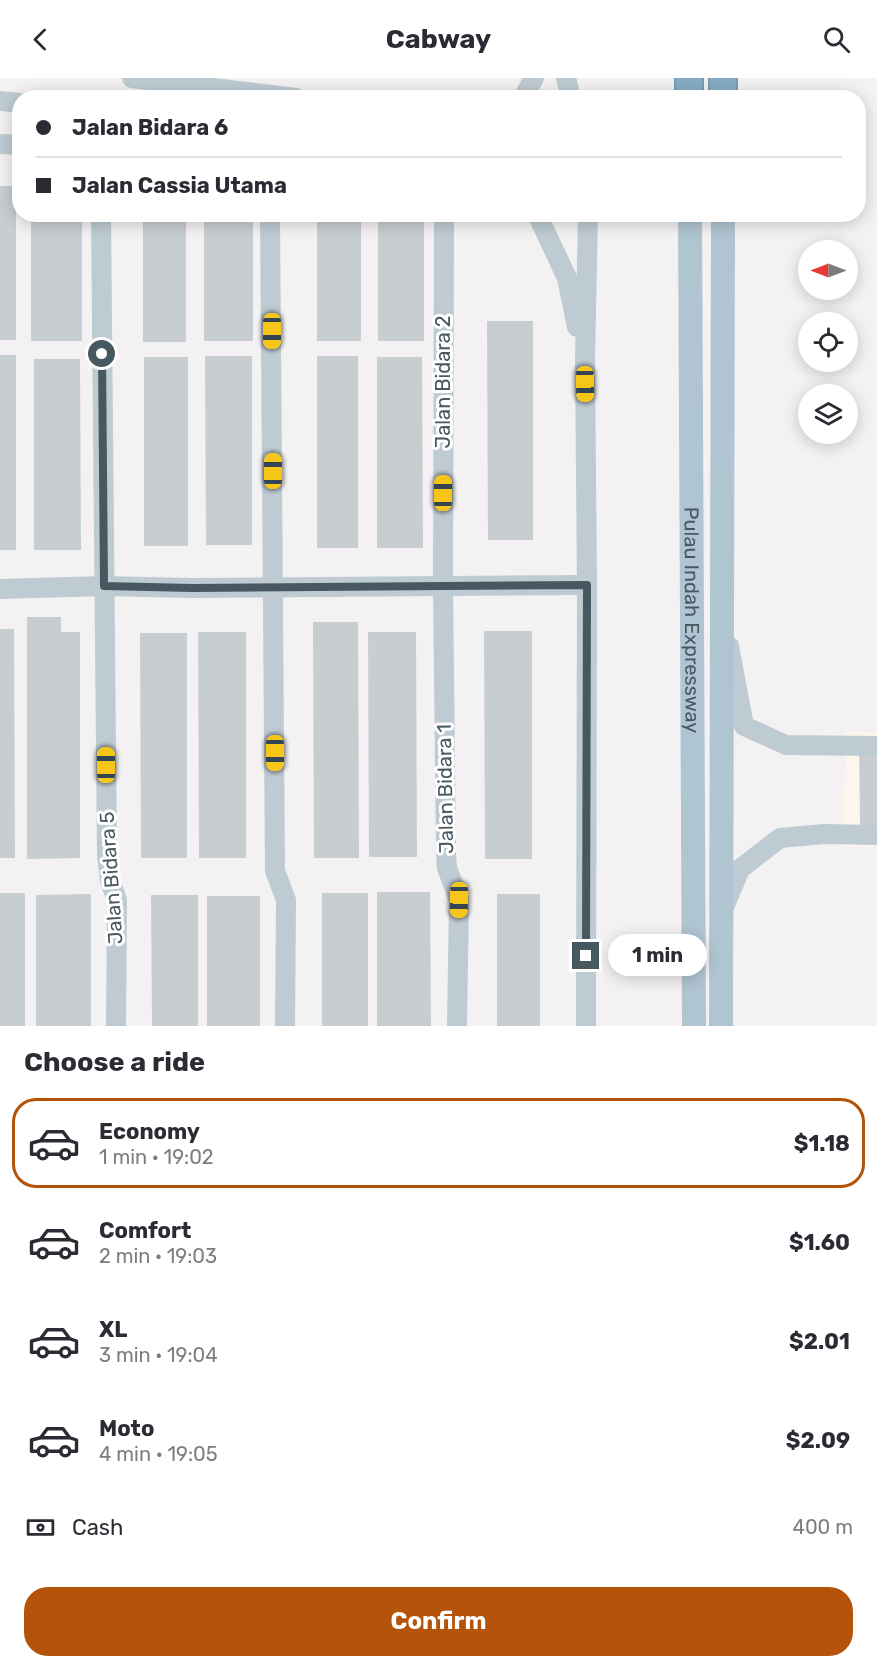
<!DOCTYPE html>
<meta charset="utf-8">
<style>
:root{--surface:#fff;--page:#f2f2f3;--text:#2b2b33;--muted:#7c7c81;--line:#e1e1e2;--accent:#b45309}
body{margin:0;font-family:Rubik,sans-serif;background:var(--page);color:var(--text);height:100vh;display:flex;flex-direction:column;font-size:22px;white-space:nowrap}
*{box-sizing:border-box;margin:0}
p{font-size:20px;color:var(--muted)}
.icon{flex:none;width:33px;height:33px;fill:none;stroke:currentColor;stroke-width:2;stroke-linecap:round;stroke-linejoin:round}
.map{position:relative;height:948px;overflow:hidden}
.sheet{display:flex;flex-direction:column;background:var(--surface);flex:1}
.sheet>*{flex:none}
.hud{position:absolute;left:12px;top:12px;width:854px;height:132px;border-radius:24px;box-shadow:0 3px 15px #0003;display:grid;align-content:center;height:132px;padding:0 24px;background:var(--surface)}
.needle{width:39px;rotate:270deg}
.fabs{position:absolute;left:798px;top:162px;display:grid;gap:12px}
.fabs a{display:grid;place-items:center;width:60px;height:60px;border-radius:50%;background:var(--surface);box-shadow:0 3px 15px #0003;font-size:30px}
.end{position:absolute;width:27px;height:27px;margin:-14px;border:8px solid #485861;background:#fff;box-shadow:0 0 0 3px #fff}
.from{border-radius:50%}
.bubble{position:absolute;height:42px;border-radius:21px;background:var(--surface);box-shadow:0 3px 15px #0003;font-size:20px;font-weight:700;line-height:42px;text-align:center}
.car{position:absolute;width:18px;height:36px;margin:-18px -9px;border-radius:8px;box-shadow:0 0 4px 2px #0007;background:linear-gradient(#f5c518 24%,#345 0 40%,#f5c518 0 76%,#345 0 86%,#f5c518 0)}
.hud b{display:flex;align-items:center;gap:21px;height:57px;font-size:22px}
.hud b+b{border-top:2px solid var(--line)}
.hud i{width:15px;height:15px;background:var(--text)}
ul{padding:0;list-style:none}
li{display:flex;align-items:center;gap:18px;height:90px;margin:0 12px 9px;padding:0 12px;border:3px solid transparent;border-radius:24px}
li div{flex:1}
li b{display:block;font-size:22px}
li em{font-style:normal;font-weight:700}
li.selected{border-color:var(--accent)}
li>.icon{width:54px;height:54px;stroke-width:1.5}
h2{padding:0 24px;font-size:27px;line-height:72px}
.pay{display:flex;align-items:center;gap:15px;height:66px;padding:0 24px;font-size:22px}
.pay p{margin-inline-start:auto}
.cta{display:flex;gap:12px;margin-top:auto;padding:12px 24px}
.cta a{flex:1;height:69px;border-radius:24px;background:var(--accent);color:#fff;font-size:24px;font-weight:700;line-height:69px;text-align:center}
header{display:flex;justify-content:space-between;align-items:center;height:78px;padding:0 24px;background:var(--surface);font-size:27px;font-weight:700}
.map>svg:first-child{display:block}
.commercial{fill:#fef6ec}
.building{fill:#c8cdd2}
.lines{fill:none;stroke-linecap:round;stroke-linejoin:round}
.highway-casing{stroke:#7197af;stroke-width:30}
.minor{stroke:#becbd2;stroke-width:20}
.major{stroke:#b0c5d2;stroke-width:24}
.highway{stroke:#86acc3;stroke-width:27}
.route{stroke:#485861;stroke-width:8}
.labels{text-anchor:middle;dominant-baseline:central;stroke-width:6;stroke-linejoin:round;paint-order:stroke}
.street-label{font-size:20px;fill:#485861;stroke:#fff}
</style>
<header><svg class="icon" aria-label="back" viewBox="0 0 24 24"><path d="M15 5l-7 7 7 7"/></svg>Cabway<svg class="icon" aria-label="search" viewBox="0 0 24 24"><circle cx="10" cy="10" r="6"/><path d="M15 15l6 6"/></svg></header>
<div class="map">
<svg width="877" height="948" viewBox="0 0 877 948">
<rect width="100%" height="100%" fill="#f4f1f2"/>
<path class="commercial" d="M846,653L877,654V769H843Z"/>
<g class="building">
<rect x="0" y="108" width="16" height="154"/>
<rect x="31" y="136" width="51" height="127"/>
<rect x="143" y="136" width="43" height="128"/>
<rect x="204" y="136" width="49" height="127"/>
<rect x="317" y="136" width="44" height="127"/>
<rect x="378" y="136" width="46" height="127"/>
<path d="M487,243H533V462H488Z"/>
<rect x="0" y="277" width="16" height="195"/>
<path d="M205,278H252V467H206Z"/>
<rect x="317" y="278" width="41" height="192"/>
<rect x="144" y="279" width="44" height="189"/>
<path d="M377,279H422L423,470H377Z"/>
<path d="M34,281H80L81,472H34Z"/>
<path d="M27,539H61V554H80V780L27,781Z"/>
<path d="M313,544H358L359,780H314Z"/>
<path d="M0,551H14L15,780H0Z"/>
<path d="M484,553H532V781H485Z"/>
<path d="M198,554H246V780H199Z"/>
<path d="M368,554H416L417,779H369Z"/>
<path d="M140,555H187V780H141Z"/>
<path d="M859,661H877V747H860Z"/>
<path d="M377,814H430L431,948H377Z"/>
<rect x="0" y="815" width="25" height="133"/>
<rect x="322" y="815" width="46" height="133"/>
<path d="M91,816V948H36V817Z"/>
<rect x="497" y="816" width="43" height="132"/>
<path d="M151,817H198V948H152Z"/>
<rect x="207" y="818" width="53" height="130"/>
</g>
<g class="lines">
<defs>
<g id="highway">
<path d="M689,0V20"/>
<path d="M723,0V20"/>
</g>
</defs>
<use href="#highway" class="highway-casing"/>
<g class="minor">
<path d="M132,0L296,20"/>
<path d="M566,0L571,20"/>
<path d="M523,20L534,0"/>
<path d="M0,23L20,25"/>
<path d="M0,66L20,67"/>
<path d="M101,136L107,777L110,803L117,822L116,948"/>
<path d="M270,136L275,793L286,822L285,948"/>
<path d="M444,136L443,508L446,775L447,790L459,822L457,948"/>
<path d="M537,136L567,200L577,249"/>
<path d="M0,511L104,508L192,510L587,507"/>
<path d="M729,568L744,648L786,667L877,668"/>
<path d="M724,829L740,791L780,760L824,756L877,757"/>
<path d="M586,948L587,507L585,284L588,136"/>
</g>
<g class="major">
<path id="s1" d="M690,136L694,948"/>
<path d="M721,948L723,136"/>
</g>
<use href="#highway" class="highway"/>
</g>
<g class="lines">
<path class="route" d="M102,276L104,508L192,510L587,507L586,878"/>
</g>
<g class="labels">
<g class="street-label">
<text transform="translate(443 304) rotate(-90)">Jalan Bidara 2</text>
<text stroke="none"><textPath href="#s1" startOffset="406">Pulau Indah Expressway</textPath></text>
<text transform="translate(445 711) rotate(-91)">Jalan Bidara 1</text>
<text transform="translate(111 800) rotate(-94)">Jalan Bidara 5</text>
</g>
</g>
</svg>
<div class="fabs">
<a><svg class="needle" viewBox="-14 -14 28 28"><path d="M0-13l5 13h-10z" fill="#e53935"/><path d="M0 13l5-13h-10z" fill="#7c7c81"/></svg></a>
<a><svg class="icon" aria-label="locate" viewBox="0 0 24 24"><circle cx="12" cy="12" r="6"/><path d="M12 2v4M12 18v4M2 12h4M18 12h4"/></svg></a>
<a><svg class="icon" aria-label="layers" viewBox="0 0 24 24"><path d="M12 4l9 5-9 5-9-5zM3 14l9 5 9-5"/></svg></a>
</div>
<i class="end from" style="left:102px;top:276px"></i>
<i class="end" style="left:586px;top:878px"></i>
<div class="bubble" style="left:608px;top:856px;width:99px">1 min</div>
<i class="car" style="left:272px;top:253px;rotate:180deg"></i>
<i class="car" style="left:585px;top:306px;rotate:179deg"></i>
<i class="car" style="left:273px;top:393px;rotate:0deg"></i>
<i class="car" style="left:443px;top:415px;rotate:0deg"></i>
<i class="car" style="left:275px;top:675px;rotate:180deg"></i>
<i class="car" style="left:106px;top:687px;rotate:0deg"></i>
<i class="car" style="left:459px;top:822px;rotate:181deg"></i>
<div class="hud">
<b><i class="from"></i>Jalan Bidara 6</b>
<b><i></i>Jalan Cassia Utama</b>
</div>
</div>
<section class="sheet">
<h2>Choose a ride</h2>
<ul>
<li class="selected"><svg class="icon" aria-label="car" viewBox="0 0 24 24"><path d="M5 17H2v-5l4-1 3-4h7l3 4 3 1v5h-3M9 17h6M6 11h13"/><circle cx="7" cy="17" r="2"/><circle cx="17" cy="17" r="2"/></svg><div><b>Economy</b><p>1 min · 19:02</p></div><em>$1.18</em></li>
<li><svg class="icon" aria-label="car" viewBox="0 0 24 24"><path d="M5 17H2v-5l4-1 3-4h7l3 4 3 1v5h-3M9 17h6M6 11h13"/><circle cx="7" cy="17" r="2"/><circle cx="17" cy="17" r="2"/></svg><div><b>Comfort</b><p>2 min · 19:03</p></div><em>$1.60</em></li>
<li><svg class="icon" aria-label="car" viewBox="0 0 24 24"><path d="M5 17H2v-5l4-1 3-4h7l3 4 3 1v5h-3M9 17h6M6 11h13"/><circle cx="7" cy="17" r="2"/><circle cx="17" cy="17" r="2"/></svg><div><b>XL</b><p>3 min · 19:04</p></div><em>$2.01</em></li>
<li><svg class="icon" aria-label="car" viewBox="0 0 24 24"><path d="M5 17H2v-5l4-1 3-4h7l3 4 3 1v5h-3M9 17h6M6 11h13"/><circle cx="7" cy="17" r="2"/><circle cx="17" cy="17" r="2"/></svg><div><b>Moto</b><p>4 min · 19:05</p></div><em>$2.09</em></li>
</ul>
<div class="pay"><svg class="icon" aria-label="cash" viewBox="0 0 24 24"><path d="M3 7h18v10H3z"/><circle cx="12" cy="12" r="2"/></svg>Cash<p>400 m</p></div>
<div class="cta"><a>Confirm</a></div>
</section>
